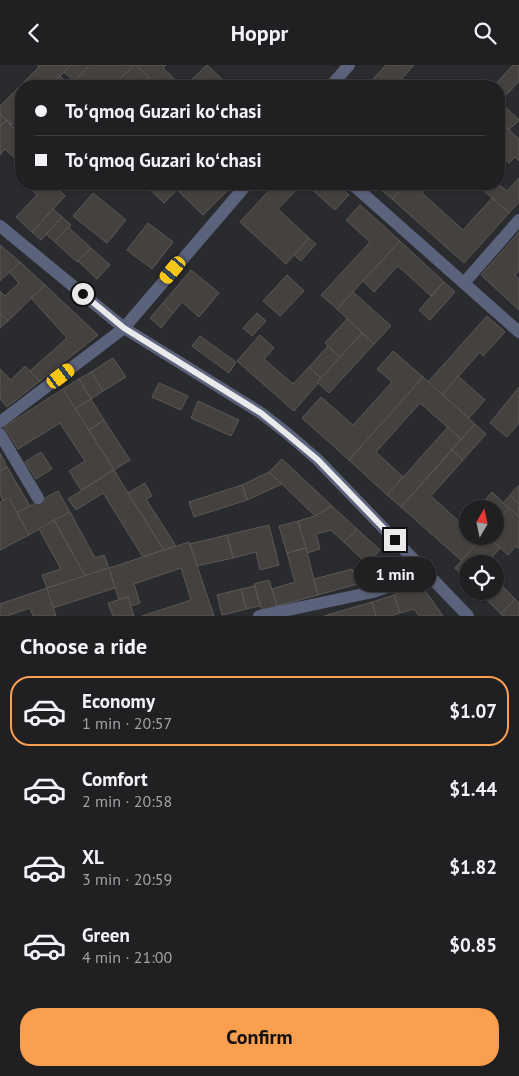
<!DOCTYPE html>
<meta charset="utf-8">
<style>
:root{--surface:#202022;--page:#2d2d2f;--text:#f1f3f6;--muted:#a2a3a5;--line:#3d3e40;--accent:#fa9f4f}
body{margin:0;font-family:"PT Sans",sans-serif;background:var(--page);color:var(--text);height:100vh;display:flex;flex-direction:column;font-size:19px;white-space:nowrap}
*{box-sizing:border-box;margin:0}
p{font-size:16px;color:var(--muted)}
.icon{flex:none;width:28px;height:28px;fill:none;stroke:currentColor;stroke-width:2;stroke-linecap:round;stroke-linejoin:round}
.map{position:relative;height:551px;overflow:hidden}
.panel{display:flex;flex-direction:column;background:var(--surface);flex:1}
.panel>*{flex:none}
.top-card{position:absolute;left:15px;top:15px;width:490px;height:110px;border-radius:20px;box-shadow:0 1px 4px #0004,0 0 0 1px var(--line);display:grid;align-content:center;height:110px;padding:0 20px;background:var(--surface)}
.needle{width:32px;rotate:9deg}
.controls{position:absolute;left:459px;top:435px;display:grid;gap:10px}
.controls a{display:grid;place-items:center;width:45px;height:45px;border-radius:50%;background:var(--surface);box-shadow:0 1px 4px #0004,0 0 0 1px var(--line);font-size:25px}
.end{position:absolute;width:22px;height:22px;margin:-11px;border:6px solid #e9eaec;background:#111;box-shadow:0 0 0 2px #111}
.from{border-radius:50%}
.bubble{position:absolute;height:35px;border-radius:18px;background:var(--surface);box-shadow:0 1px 4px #0004,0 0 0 1px var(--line);font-size:16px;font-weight:600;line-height:35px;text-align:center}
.car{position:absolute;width:15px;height:30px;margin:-15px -8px;border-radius:6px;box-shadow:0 0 4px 1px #0007;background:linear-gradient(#f5c518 24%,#345 0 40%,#f5c518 0 76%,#345 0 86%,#f5c518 0)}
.top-card b{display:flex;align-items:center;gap:18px;height:48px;font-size:19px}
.top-card b+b{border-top:1px solid var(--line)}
.top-card i{width:12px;height:12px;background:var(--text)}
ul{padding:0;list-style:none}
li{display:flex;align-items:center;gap:15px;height:70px;margin:0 10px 8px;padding:0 10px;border:2px solid transparent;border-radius:20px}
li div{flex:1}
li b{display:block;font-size:19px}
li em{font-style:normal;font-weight:600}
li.on{border-color:var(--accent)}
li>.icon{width:45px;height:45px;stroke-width:1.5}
h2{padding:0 20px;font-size:22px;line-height:60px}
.primary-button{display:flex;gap:10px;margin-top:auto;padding:10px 20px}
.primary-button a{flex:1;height:58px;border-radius:20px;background:var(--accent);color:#111;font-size:20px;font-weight:600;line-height:58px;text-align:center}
header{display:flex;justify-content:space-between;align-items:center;height:65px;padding:0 20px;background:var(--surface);font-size:22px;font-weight:600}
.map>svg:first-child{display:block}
.building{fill:#44413e;stroke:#5c5856}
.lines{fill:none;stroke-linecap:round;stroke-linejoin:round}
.minor{stroke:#5b627b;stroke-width:12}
.route{stroke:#e9eaec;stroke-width:6}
</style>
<header><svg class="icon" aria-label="back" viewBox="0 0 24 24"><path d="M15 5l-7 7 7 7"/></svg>Hoppr<svg class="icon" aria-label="search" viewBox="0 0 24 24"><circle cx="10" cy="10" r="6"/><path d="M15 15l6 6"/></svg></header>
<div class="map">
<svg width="519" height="551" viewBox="0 0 519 551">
<rect width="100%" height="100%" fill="#2a2b2e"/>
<g class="building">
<path d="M37,0H71L50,21H22L21,20L39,2Z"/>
<path d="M71,0H86L88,2L74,16L64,7Z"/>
<path d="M90,0H134L113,21H70Z"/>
<path d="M134,0H136L157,21H113Z"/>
<path d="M136,0H166L163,3L182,21H157Z"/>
<path d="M207,0L229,21H185Z"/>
<path d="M386,0H414L395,21H367Z"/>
<path d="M513,0H519V16L500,37L519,55L509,65L499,56V21H494Z"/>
<path d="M60,11L70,21H50Z"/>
<path d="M21,20L22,21L21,51L12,60L0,49V41Z"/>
<path d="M0,49L6,55L0,62Z"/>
<path d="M6,55L21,70V99L5,84L0,90V62Z"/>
<path d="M499,56L519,74V96L515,92L509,98L499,88Z"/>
<path d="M519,113V137L509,148L476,119H498L507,126Z"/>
<path d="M25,119H53L65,131L32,167L16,152L37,130Z"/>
<path d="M75,119H90L83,126Z"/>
<path d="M144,119H171L177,125L164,138Z"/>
<path d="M171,119H232L233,120L203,150Z"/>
<path d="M275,119H302L278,144L309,173L286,199L240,157Z"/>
<path d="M306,119H337L349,130L335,145Z"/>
<path d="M375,119H406L392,134Z"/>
<path d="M406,119H430L422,128L463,165L492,133L509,148L464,198L392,134Z"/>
<path d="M93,128L126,155L107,178L73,151Z"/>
<path d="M360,140L400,176L337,244L321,230L370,177L346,155Z"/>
<path d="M53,144L62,152L41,175L32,167Z"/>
<path d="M62,152L71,160L55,177L46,169Z"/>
<path d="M148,158L173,177L152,204L127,185Z"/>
<path d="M68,162L91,183L77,197L55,177Z"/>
<path d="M519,167V206L515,210L519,214V245L481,210Z"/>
<path d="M309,173L316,179L301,196L294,190Z"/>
<path d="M400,176L444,217L431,231L398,201L374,227L363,216Z"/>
<path d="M0,180L20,197L0,216Z"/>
<path d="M91,183L110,200L97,214L78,196Z"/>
<path d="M20,197L45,220L8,256L0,248V226L5,231L19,218L9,207Z"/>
<path d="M191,205L219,228L199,252L182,237L173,248L163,238Z"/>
<path d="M287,210L304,226L280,251L263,236Z"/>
<path d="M444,217L455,227L430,255L419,245Z"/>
<path d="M45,220L98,270L40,316L30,306L67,273L31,233Z"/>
<path d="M353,227L391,261L374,279L337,244Z"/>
<path d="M163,238L173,248L161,263L150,253Z"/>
<path d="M0,248L8,256L0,263Z"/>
<path d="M257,248L266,256L252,271L243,263Z"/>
<path d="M487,251L505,267L483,291L480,287L442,330L428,317Z"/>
<path d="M347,254L362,268L340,292L325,278Z"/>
<path d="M362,268L374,279L329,328L317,317Z"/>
<path d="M260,270L274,283L264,294L293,319L309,302L321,313L317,317L318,318L294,346L237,296Z"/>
<path d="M200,271L236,297L229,308L192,281Z"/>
<path d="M328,281L340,292L321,313L309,302Z"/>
<path d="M393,286L423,312L349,395L302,353L321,332L353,360L392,317L377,304Z"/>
<path d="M113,293L126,312L103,326L91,307Z"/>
<path d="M25,301L40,316L7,342L0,334V304L11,315Z"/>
<path d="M91,307L103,326L91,334L79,314Z"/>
<path d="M458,311L485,335L469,353L442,330Z"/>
<path d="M423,312L475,359L461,374L420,338L376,387L403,412L387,430L349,395Z"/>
<path d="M79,314L91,334L75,344L63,324Z"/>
<path d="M159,318L188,331L181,345L152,332Z"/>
<path d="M519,322V358L507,372L490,358Z"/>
<path d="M63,324L114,405L81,425L69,406L85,396L60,358L18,384L4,362Z"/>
<path d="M91,334L104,355L89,365L75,344Z"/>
<path d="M198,336L239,355L231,371L191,353Z"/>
<path d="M104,355L130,395L114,405L89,365Z"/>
<path d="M475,359L486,369L463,395L452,385Z"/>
<path d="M448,362L461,374L401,442L387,430Z"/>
<path d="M452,385L463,395L431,431L463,460L468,455V471H483L462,496L401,442Z"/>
<path d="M41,387L52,404L36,414L25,397Z"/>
<path d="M0,388L7,402L0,406Z"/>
<path d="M282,394L332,441L315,451L282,419L269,407Z"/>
<path d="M7,402L30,441L17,448L9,433L3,436L0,429V406Z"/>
<path d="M114,405L128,428L164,485L143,492L103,428L76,445L68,434Z"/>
<path d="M269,407L282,419L247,435L242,420Z"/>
<path d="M145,418L152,431L146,434L176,481L164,485L128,428Z"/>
<path d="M242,420L247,435L194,452L189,437Z"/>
<path d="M519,420V439L510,430Z"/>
<path d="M58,426L70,447L29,470L17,448Z"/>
<path d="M492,427L509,443L495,458V444H478Z"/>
<path d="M510,430L519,439L518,451L503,438Z"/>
<path d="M9,433L29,470L0,485V437Z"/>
<path d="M332,441L357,464L344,477L331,465L316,469L320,484L307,488L298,456L315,451Z"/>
<path d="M509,443L519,452V484L516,481L508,490L487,471H495V458Z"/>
<path d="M70,447L95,493L104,490L109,503L85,511L54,455Z"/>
<path d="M54,455L85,511L47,523L42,510L61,504L39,464Z"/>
<path d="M298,456L306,483L287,488L279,461Z"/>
<path d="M269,460L279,500L260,505L256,487L233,493L227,470Z"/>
<path d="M357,464L380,485L367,499L344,477Z"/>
<path d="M227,470L233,493L197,501L190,479Z"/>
<path d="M483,471H487L500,483L486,499H468V516L455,503Z"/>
<path d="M189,477L214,551H142L191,535L181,503L134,519L140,538L131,541L128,532L119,535L109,503Z"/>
<path d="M306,483L318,530L277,541L272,524L295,517L287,488Z"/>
<path d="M109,503L115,523L53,543L47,523Z"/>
<path d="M352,504L357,519L318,530L314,514Z"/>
<path d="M495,514L515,534L501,549L479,527L495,526Z"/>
<path d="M269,515L277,541L262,546L254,519Z"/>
<path d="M419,517L443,551H419L414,544L400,548L394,530Z"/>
<path d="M255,521L260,541L246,544L241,524Z"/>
<path d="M47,523L56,551H33L30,543L7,551H0V539Z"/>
<path d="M241,524L246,544L222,550L217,530Z"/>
<path d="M394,530L400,548L391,551H376L372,537Z"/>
<path d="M128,532L134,551H113L108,538Z"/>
<path d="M515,534L519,538V551H503L501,549Z"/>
<path d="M372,537L376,551H324Z"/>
</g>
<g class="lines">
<g class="minor">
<path d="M331,21L349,0"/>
<path d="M352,119L519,267"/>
<path d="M0,161L124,263L261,348L288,369L318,395L468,551"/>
<path d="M464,218L519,155"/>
<path d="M0,357L124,263L247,119"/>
<path d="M0,369L38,433"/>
<path d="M259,551L373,527L390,521L421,502"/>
</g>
</g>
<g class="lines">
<path class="route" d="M83,229L124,263L261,348L288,370L318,395L395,475"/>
</g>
</svg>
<div class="controls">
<a><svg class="needle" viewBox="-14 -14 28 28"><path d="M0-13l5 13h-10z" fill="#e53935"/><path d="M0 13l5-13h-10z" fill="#a2a3a5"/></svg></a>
<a><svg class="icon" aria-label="locate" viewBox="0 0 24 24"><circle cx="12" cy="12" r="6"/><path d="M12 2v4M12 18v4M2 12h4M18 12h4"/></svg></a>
</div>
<i class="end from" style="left:83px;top:229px"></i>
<i class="end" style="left:395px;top:475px"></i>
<div class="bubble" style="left:354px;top:492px;width:82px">1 min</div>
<i class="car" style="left:173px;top:205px;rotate:220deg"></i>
<i class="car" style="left:61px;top:311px;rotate:53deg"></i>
<div class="top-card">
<b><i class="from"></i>Toʻqmoq Guzari koʻchasi</b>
<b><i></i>Toʻqmoq Guzari koʻchasi</b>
</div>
</div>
<section class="panel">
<h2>Choose a ride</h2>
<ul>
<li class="on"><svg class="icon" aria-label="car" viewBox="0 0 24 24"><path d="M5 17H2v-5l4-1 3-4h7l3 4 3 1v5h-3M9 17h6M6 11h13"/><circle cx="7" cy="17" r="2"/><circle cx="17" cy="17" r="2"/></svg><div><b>Economy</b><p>1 min · 20:57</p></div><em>$1.07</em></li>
<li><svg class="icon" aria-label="car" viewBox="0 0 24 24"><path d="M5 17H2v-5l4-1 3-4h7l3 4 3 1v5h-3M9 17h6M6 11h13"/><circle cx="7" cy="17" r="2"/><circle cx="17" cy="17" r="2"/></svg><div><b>Comfort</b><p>2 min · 20:58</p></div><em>$1.44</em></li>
<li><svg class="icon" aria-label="car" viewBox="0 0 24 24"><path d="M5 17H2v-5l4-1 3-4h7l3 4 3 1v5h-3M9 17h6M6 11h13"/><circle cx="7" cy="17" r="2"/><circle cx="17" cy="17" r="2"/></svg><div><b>XL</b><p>3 min · 20:59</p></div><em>$1.82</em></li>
<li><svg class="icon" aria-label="car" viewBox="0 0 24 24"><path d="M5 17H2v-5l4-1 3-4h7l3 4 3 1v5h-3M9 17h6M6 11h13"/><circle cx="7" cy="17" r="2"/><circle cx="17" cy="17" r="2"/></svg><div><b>Green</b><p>4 min · 21:00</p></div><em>$0.85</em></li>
</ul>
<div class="primary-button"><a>Confirm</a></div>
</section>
